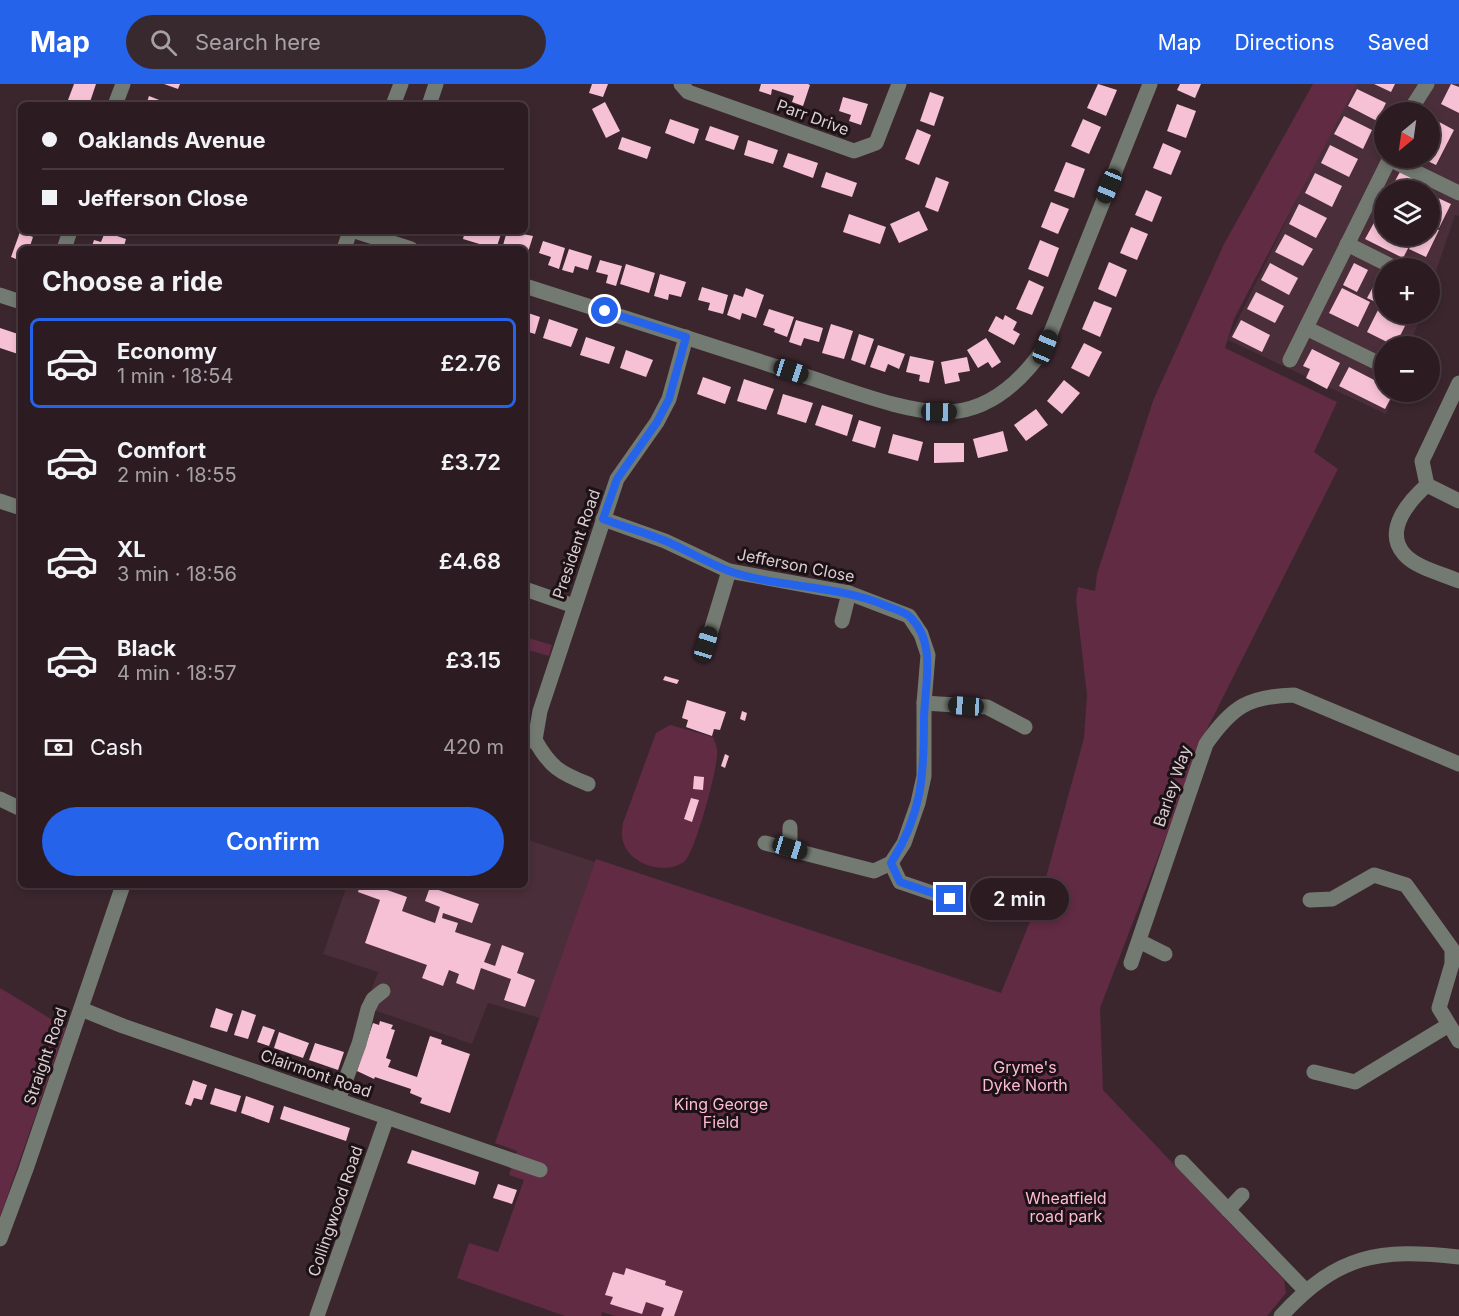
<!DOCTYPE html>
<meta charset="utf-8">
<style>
:root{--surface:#2c1c22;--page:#38292f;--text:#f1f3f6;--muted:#a6a1a5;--line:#483a40;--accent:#2563eb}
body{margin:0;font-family:Inter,sans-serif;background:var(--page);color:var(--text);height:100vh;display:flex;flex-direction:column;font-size:22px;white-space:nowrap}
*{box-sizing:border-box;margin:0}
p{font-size:20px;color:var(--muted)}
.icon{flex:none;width:33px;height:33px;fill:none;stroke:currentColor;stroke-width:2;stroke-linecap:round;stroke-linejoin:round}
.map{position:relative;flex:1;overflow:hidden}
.drawer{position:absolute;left:18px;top:162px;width:510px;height:642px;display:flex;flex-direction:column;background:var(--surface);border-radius:9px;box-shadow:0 3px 9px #0003,0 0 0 2px var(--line)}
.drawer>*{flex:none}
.top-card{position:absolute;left:18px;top:18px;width:510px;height:132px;border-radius:9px;box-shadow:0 3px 9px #0003,0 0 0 2px var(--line);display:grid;align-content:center;height:132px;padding:0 24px;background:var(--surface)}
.needle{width:39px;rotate:209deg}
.fabs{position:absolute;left:1374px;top:18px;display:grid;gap:12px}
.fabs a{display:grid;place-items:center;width:66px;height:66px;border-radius:50%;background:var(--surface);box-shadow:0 3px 9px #0003,0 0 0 2px var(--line);font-size:30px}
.end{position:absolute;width:27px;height:27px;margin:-14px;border:8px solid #2563eb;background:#fff;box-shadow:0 0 0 3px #fff}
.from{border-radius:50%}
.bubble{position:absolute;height:42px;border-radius:21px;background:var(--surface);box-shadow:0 3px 9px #0003,0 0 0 2px var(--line);font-size:20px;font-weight:600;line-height:42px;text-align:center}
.car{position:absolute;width:18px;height:36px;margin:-18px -9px;border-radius:8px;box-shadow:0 0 4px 2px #0007;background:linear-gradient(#222 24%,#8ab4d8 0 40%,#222 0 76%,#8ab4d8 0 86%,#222 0)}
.top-card b{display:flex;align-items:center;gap:21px;height:57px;font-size:22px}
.top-card b+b{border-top:2px solid var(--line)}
.top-card i{width:15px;height:15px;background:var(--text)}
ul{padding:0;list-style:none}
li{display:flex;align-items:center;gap:18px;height:90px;margin:0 12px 9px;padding:0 12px;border:3px solid transparent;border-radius:9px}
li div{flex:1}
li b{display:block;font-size:22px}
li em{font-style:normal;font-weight:600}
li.active{border-color:var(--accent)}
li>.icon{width:54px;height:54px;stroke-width:1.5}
h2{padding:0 24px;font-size:27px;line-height:72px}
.pay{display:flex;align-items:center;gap:15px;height:66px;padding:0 24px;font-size:22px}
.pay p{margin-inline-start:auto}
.button{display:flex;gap:12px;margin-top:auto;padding:12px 24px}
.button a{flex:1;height:69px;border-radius:36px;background:var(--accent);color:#fff;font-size:24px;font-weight:600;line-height:69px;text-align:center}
header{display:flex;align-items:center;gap:36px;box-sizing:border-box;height:84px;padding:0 30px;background:var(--accent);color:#fff}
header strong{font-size:28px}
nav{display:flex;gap:33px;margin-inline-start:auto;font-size:21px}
.search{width:420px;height:54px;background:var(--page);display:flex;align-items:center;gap:15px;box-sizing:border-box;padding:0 21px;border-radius:33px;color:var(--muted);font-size:22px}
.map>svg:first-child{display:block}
.built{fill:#4a2e39;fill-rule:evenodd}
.green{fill:#612b43}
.building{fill:#f6c0d5}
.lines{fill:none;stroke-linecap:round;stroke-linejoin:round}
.minor{stroke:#737a71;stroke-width:15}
.route{stroke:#2563eb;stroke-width:8}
.labels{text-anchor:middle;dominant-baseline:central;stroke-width:6;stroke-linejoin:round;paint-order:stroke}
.street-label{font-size:16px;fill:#dcced3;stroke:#1c1216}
.park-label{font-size:16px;fill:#ffbad5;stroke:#1c1216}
</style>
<header>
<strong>Map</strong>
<div class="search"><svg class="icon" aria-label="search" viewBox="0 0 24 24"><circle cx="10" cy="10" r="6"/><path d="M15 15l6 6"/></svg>Search here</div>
<nav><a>Map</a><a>Directions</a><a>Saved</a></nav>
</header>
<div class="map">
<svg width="1459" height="1232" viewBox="0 0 1459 1232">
<rect width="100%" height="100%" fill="#3b262e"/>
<g class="built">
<path d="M1353,0H1459V132L1455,131L1430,205V184H1384V230H1421L1410,262H1384V308H1394L1386,330L1228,256ZM1384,28H1430V74H1384ZM1384,106H1430V152H1384Z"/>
<path d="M525,755L595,778L540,934L488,919L472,960L365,923L378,888L323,870L347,801H525Z"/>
</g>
<g class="green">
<path d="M1313,0H1357L1234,235L1225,264L1337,318L1314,368L1338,385L1208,643L1100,924L1103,1006L1284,1196L1286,1209L1267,1232H615L602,1228L601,1232H565L457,1194L469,1159L498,1168L524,1096L509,1091L517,1067L495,1059L596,775L1001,909L1042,808L1084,654L1087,611L1076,516L1078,503L1095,507L1097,490L1153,317L1224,160Z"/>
<path d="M525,553L552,561L549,572L525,565Z"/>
<path d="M670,641L713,653C715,659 718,664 717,671C717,687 695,768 685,777C666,792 629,781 623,757C621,751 622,745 623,739L656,649Z"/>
<path d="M0,904L66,944L0,1133Z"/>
</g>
<g class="building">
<path d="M74,0H96L89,21L68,16Z"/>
<path d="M164,0H180L178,5Z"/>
<path d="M592,0H608L603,13L589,9Z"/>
<path d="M761,0H808L810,1L803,22L792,18L794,12L772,5L771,11L759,7Z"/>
<path d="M1098,0L1117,6L1106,32L1087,24Z"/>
<path d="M1180,0H1201L1195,14L1177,6Z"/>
<path d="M1374,0H1395L1391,8Z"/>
<path d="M1451,0L1459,3V29L1441,20Z"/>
<path d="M1357,5L1386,19L1377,37L1348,22Z"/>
<path d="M930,8L944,13L934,42L920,37Z"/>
<path d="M149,12L167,19V21H146Z"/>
<path d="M843,13L868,20L861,41L849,37L851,31L839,27Z"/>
<path d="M605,18L620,47L606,54L592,25Z"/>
<path d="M1177,20L1196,27L1186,54L1167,47Z"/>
<path d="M1344,32L1372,46L1363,65L1334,50Z"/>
<path d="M1430,33L1454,46L1436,81L1421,74H1430Z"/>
<path d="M670,35L699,45L694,60L665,49Z"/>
<path d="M1083,35L1101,43L1089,70L1071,62Z"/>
<path d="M710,42L739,52L734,66L705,56Z"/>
<path d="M917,45L931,51L919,81L905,75Z"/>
<path d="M622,53L651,63L647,75L618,65Z"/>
<path d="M748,56L778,66L773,80L744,71Z"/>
<path d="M1163,59L1181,67L1171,91L1153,84Z"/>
<path d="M1330,61L1358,75L1349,93L1321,79Z"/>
<path d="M788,69L818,79L813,94L783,83Z"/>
<path d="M1066,78L1085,85L1074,114L1054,107Z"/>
<path d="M1401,86L1424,98L1420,106H1390Z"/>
<path d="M826,88L857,99L852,113L821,103Z"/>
<path d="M1315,89L1342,102L1332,123L1305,109Z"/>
<path d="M936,93L949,98L938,128L925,123Z"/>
<path d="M1146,106L1162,113L1152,138L1135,131Z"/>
<path d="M1436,113L1451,120L1439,144L1430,139V126Z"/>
<path d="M1051,118L1069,125L1058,150L1041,143Z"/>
<path d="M1299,120L1327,134L1316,154L1289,140Z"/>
<path d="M919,127L928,146L899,159L890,140Z"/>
<path d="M849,130L886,143L880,160L843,148Z"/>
<path d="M1376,135L1384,139V152L1414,153L1403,174L1365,155Z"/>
<path d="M1430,142L1439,146L1426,173L1409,165L1416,152H1430Z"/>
<path d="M1131,143L1148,150L1137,176L1120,169Z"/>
<path d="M465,147H502L496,165L463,155Z"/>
<path d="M507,147L533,152L528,168L525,165H502Z"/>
<path d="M20,148L33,153L29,165H21V177L11,173Z"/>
<path d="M105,148L126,155L124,162L132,165H91L94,156L101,158Z"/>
<path d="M1285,150L1313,165L1303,182L1275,168Z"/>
<path d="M1040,156L1059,164L1048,193L1028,185Z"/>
<path d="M543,157L565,164L559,185L548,181L551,173L539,169Z"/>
<path d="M569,165L592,172L588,186L575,182L573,189L562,186Z"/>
<path d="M600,176L622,182L616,202L606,199L608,191L596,188Z"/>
<path d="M1109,178L1127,186L1116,213L1098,205Z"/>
<path d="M1270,179L1298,194L1289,211L1261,196Z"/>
<path d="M1354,179L1368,186L1357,208L1343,201Z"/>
<path d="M626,180L655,189L649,209L620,200Z"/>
<path d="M660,190L686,198L681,213L669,210L668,216L654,212Z"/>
<path d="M1379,192L1384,195L1382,221L1367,214Z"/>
<path d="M1029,196L1044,203L1032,231L1016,225Z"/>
<path d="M702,203L728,211L723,230L708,226L710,219L698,216Z"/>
<path d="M746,204L764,211L756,234L742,229L740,236L727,231L734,210L743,213Z"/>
<path d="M1342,204L1370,218L1358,243L1329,229Z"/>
<path d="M1256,208L1284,222L1275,239L1247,225Z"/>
<path d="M1094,217L1112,224L1100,253L1082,245Z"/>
<path d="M1379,224L1384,230L1407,238L1395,262L1367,248Z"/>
<path d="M769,225L794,233L787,253L774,248L775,245L763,241Z"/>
<path d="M525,228L540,233L535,250L525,247Z"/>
<path d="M1005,231L1017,238L1013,246L1020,250L1014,261L988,247L996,232L1003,236Z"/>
<path d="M549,235L578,245L571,263L543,254Z"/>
<path d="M796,236L823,244L819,258L804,254L801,262L789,258Z"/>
<path d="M1241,236L1270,251L1262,268L1232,253Z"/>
<path d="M831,240L853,247L844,275L822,269Z"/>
<path d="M0,244L21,251V271L0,264Z"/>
<path d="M859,250L874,255L865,281L851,276Z"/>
<path d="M586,253L615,263L609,280L580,271Z"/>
<path d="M986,254L1001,278L992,284L988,278L978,284L967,266Z"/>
<path d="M1084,259L1102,268L1089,293L1071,284Z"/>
<path d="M878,261L905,270L899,285L888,280L885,288L870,283Z"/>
<path d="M1312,265L1340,279L1327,305L1306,294L1310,285L1303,282Z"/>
<path d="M626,266L653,276L646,293L620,284Z"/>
<path d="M910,272L934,277L929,299L919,297L920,291L906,288Z"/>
<path d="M967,273L970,287L958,289L960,297L945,300L941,278Z"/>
<path d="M1349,283L1384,301V308H1394L1385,325L1339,302Z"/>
<path d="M703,293L731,303L725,320L697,310Z"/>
<path d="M744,295L774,305L766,326L737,317Z"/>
<path d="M1064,296L1080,309L1062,330L1047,317Z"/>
<path d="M783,310L813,319L806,339L777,330Z"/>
<path d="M822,321L853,331L847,352L815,341Z"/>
<path d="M1036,325L1048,341L1026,357L1014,341Z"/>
<path d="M859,336L881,343L875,364L852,357Z"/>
<path d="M1003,347L1008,367L978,374L973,355Z"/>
<path d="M893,350L923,358L918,377L888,369Z"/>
<path d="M934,359H964V378L934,379Z"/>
<path d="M665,592L679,596L677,600L663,596Z"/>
<path d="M687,616L726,628L720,646L714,645L712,652L686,643L688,636L682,634Z"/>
<path d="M742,627L747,629L745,637L740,635Z"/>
<path d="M725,670L729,672L725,684L721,682Z"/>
<path d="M694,692L704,693L703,706L693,705Z"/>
<path d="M691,714L699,716L692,738L684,735Z"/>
<path d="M360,801H373L407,813L402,827L435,839L440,823L425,817L430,803L479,820L472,839L443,829L442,834L458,839L455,848L491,860L484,878L495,882L502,861L524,869L517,889L535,896L525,923L504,916L511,895L481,884L474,906L456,899L459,890L449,886L443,902L422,894L427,881L365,859L380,816L358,808Z"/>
<path d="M216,924L233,930L227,948L210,943Z"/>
<path d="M242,926L256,931L248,955L234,951Z"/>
<path d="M380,937L393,941L391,945L395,946L386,974L391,976L388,983L417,993L430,952L442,956L441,960L470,970L450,1029L420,1019L422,1014L410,1009L411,1005L375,993L374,995L357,987L373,939L379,941Z"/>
<path d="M263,942L275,946L269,962L257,958Z"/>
<path d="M279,948L309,959L303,974L274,964Z"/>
<path d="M315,959L344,968L338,986L309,976Z"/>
<path d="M193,996L207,1001L202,1016L194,1014L191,1022L185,1020Z"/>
<path d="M215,1004L241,1012L236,1028L210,1020Z"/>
<path d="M246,1012L274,1022L269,1039L241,1029Z"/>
<path d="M284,1022L350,1044L346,1057L280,1035Z"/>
<path d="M412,1066L479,1088L475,1101L407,1079Z"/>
<path d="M498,1100L517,1106L512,1120L493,1114Z"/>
<path d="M626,1184L666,1197L665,1201L683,1207L674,1232H661L664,1224L646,1218L642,1230L610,1220L613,1213L605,1211L613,1188L624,1191Z"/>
</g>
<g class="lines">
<g class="minor">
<path d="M681,0L688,8L854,67L876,59L899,0"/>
<path d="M115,21L123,0"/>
<path d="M393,21L401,0"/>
<path d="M429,21L436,0"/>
<path d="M1409,28L1427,0"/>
<path d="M1389,75L1459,109"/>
<path d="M355,147L411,165"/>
<path d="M1347,160L1395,184"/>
<path d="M64,165L70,147"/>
<path d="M344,165L350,147"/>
<path d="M525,202C617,231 710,261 802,291C844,304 909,331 951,328C992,325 1023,295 1045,263L1150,0"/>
<path d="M0,211L21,218"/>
<path d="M1306,244L1384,282"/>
<path d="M1290,276L1390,74"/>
<path d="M1459,299L1422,377L1427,401C1410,416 1383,446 1404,470C1416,484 1443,490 1459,497"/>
<path d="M1427,401L1459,417"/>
<path d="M0,417L21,424"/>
<path d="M603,435L665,457L729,487L849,509L909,532L921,550L928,571L924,619V692L918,719L904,759L891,779L874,787L765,759"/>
<path d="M525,505L574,522"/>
<path d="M842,537L849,509"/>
<path d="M707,560L729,487"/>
<path d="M924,619L987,623L1025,643"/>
<path d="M535,656C550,683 560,689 588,700"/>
<path d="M525,658L535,656L540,627L617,395L657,338L669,315L686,253"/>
<path d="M0,715L21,725"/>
<path d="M790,743V764"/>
<path d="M891,779L900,798L950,815"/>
<path d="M1310,816L1332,815L1374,791L1406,801L1452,865V880L1439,924L1459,957"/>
<path d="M1139,857L1165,870"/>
<path d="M1131,879L1206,660C1232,623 1248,612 1294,611L1459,680"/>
<path d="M81,925L123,942L540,1086"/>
<path d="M1314,988L1355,998L1447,942"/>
<path d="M338,1016L359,960L368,925L373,915L383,907"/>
<path d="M1182,1078L1305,1206"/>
<path d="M1228,1126L1242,1111"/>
<path d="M0,1155L26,1085L123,801"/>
<path d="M317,1232L387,1033"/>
<path d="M1281,1232C1338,1170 1379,1164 1459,1173"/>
</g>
</g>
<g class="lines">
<path class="route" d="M605,227L686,253L669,315L657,338L617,395L603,435C624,443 647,449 668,458C688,467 708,479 729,487C781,505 838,500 889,523C895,525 904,528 909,532C938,558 924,603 924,636C924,692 922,730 891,779L900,798L950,815"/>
</g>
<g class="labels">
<g class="street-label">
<text transform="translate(813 33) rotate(20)">Parr Drive</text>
<text transform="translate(576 460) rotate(-71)">President Road</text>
<text transform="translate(796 481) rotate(11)">Jefferson Close</text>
<text transform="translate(1172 702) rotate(-71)">Barley Way</text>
<text transform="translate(45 972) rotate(-71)">Straight Road</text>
<text transform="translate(316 989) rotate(19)">Clairmont Road</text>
<text transform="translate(335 1127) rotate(-71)">Collingwood Road</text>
</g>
<g class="park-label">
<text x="1025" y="983">Gryme's<tspan x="1025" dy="18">Dyke North</tspan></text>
<text x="721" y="1020">King George<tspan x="721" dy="18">Field</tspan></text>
<text x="1066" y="1114">Wheatfield<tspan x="1066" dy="18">road park</tspan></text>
</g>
</g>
</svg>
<div class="fabs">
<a><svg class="needle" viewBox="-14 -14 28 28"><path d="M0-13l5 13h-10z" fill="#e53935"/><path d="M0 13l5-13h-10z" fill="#a6a1a5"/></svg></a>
<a><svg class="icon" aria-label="layers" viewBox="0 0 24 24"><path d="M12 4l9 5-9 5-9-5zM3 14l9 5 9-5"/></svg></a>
<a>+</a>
<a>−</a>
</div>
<i class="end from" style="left:605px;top:227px"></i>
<i class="end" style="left:950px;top:815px"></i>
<div class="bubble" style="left:970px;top:794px;width:99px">2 min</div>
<i class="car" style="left:1109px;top:102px;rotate:202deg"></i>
<i class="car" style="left:1045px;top:263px;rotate:22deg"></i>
<i class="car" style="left:791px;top:287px;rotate:108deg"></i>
<i class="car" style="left:939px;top:328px;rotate:91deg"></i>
<i class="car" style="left:706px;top:560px;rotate:17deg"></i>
<i class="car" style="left:966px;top:622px;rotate:274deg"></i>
<i class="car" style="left:790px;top:764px;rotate:107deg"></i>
<div class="top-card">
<b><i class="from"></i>Oaklands Avenue</b>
<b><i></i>Jefferson Close</b>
</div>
<section class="drawer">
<h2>Choose a ride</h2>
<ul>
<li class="active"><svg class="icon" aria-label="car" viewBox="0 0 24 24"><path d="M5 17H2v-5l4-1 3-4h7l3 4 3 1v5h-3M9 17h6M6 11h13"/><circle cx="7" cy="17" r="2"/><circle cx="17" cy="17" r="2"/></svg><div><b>Economy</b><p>1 min · 18:54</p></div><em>£2.76</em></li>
<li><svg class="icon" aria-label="car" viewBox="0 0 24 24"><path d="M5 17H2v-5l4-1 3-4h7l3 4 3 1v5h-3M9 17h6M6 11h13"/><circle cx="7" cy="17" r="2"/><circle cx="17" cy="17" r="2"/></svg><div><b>Comfort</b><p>2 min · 18:55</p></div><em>£3.72</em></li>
<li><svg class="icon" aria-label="car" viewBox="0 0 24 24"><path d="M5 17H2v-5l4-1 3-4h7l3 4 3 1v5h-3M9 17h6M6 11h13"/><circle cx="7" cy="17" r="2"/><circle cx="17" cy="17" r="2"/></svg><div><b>XL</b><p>3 min · 18:56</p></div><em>£4.68</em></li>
<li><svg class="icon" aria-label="car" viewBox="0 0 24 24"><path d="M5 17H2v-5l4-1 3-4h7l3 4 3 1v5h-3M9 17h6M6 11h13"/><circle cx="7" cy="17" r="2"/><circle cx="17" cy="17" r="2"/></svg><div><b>Black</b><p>4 min · 18:57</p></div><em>£3.15</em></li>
</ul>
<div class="pay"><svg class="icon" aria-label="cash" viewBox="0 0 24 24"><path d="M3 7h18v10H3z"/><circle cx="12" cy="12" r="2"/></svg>Cash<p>420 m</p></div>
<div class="button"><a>Confirm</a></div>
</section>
</div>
